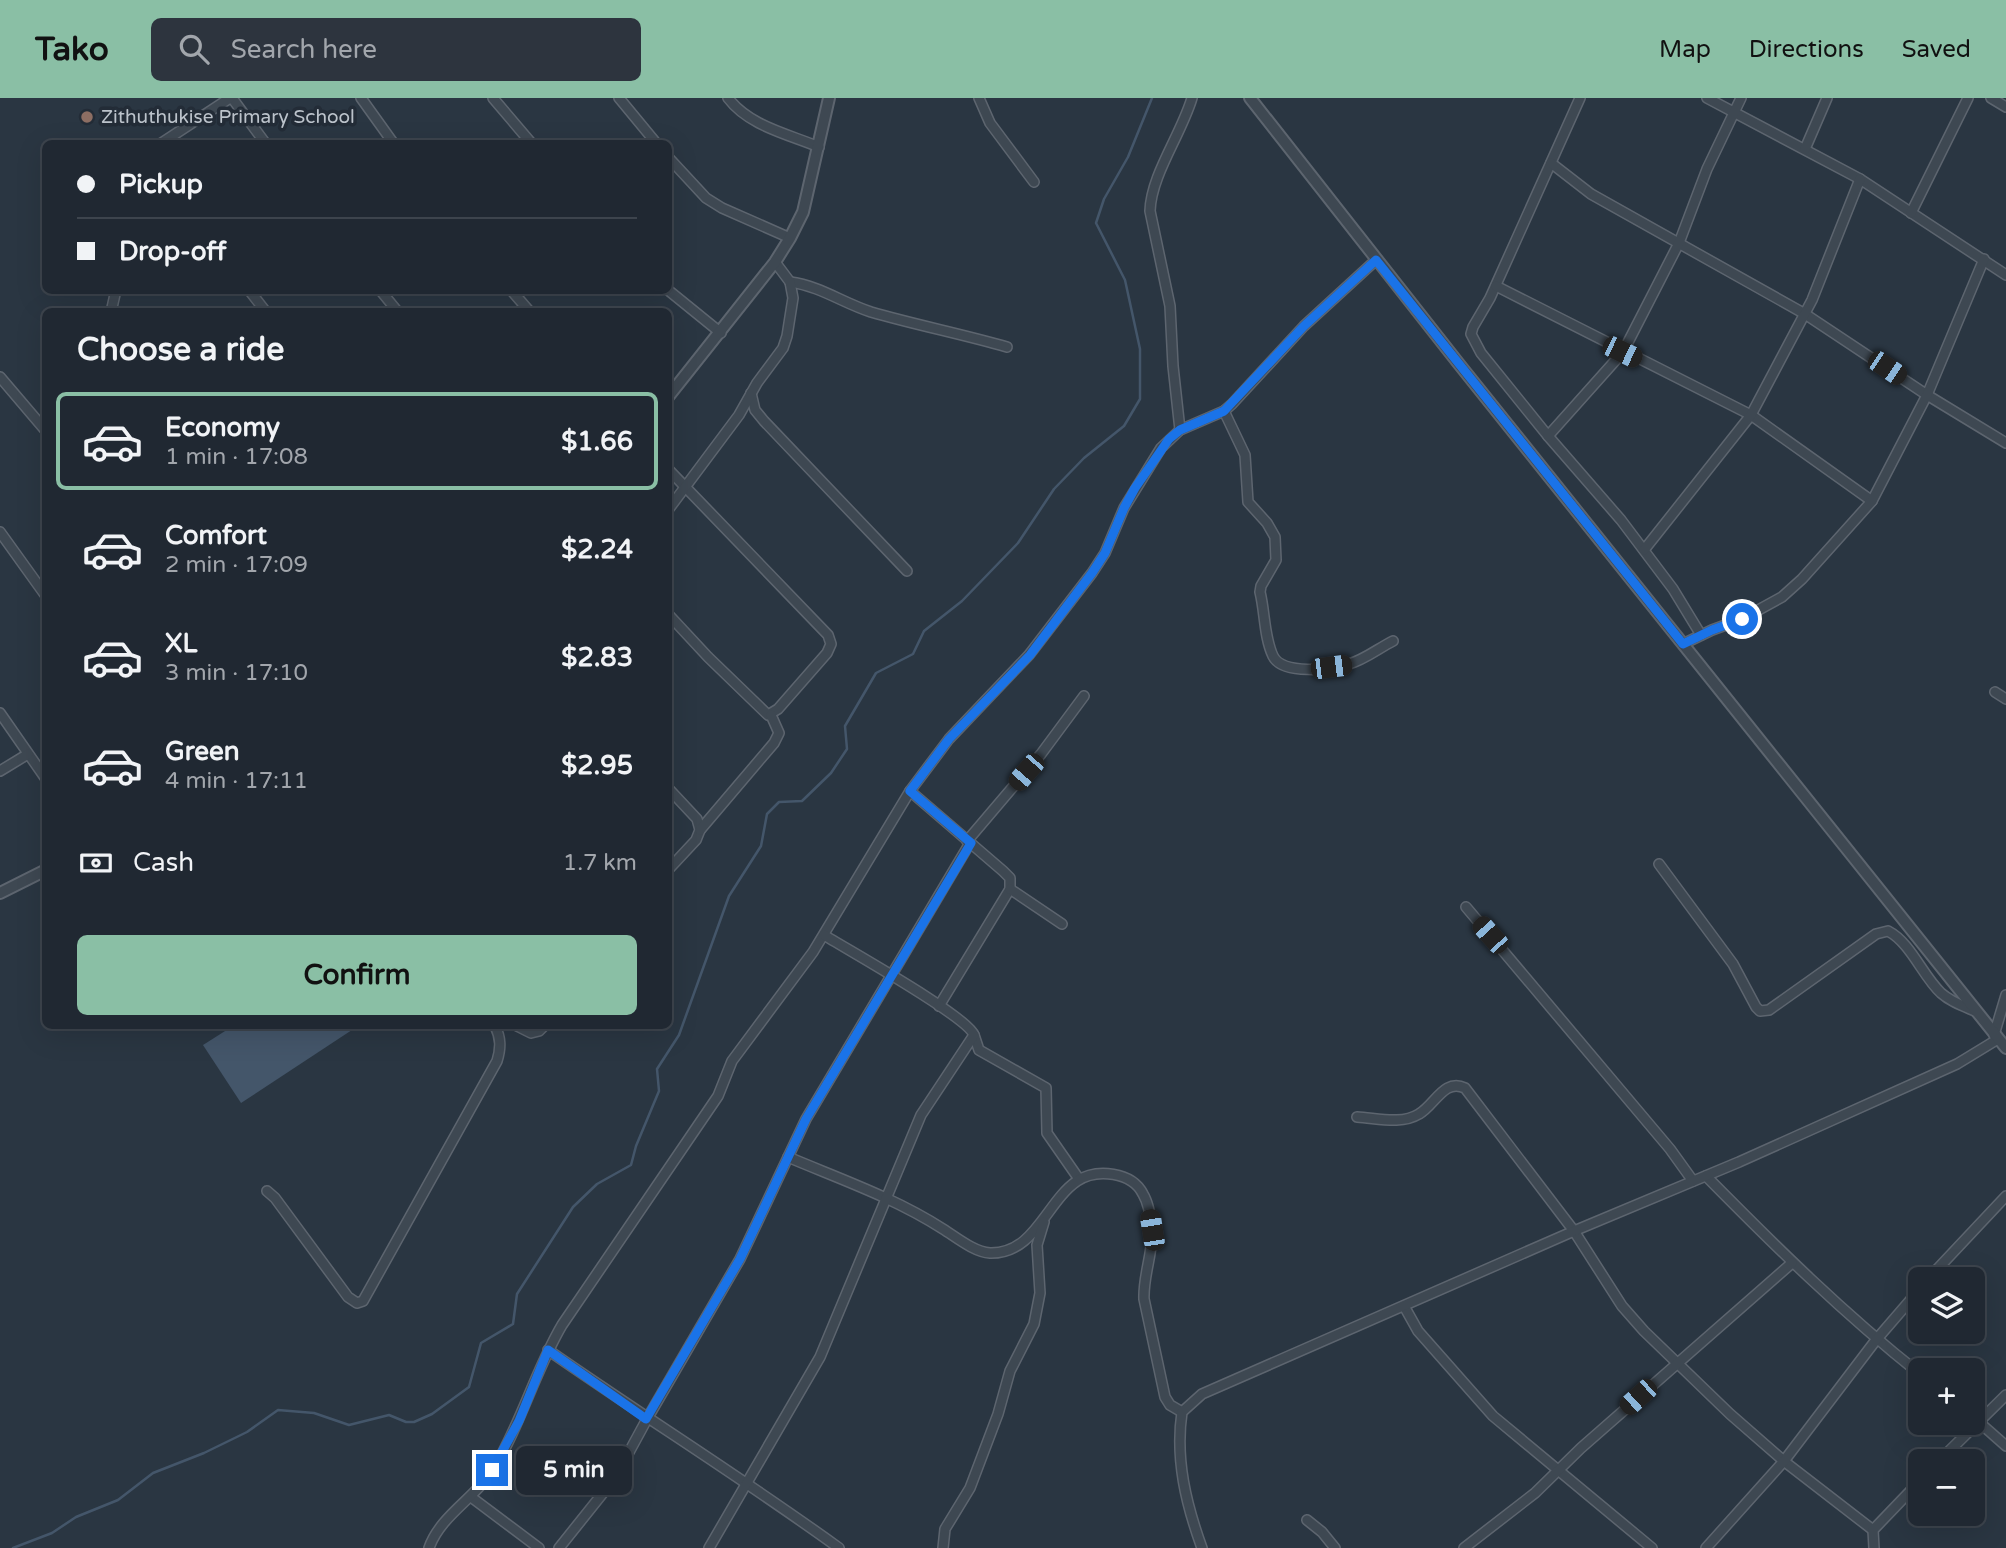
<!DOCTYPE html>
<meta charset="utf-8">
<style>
:root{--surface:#202832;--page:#2d343e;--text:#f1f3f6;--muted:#a2a6ac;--line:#3d444d;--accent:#8abfa5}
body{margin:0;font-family:"Varela Round",sans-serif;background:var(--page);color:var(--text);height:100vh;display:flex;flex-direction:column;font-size:26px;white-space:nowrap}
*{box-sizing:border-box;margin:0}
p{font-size:23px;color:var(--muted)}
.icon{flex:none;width:38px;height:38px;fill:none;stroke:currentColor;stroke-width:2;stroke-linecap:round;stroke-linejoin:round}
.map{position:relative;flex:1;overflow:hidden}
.panel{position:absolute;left:42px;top:210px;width:630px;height:721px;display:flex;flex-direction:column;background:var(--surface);border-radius:10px;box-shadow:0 7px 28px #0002,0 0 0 2px var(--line)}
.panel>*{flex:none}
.guide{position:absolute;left:42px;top:42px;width:630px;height:154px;border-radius:10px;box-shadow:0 7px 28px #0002,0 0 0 2px var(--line);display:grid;align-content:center;height:154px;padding:0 35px;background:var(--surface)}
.fabs{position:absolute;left:1908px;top:1169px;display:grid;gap:14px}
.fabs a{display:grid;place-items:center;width:77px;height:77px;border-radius:10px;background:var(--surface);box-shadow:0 7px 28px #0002,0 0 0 2px var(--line);font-size:35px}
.end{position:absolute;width:32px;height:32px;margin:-16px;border:9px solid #1a73e8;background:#fff;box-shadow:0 0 0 4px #fff}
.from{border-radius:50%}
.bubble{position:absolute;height:49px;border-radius:10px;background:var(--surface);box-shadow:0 7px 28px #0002,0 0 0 2px var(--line);font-size:23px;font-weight:700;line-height:49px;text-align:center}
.car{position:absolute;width:21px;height:42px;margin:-21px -10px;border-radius:9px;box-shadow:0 0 5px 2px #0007;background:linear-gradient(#222 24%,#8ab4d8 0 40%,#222 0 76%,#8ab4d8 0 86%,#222 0)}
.guide b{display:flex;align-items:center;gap:24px;height:66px;font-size:26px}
.guide b+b{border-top:2px solid var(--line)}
.guide i{width:18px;height:18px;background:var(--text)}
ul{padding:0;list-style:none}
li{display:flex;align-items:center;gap:21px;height:98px;margin:0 14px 10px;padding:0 21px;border:4px solid transparent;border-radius:10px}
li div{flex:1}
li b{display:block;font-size:26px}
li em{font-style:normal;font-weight:700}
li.on{border-color:var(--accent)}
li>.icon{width:63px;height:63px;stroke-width:1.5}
h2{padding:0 35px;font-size:32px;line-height:84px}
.pay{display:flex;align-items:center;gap:18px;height:77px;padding:0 35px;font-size:26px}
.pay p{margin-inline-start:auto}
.button{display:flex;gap:14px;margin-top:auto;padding:14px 35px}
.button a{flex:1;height:80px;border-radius:10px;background:var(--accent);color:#111;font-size:28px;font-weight:700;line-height:80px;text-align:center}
header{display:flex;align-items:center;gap:42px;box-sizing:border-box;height:98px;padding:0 35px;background:var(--accent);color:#111}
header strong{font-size:33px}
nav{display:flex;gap:38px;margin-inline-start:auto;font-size:24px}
.search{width:490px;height:63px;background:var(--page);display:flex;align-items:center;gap:18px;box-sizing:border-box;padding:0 24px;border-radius:10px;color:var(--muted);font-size:26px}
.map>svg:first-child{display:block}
.water{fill:#44566a}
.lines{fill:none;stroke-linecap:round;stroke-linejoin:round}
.stream{stroke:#44566a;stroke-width:2.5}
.minor-casing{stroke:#5d656f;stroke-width:12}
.tertiary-casing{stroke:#5d656f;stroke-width:14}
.minor{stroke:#3e4852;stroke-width:9}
.tertiary{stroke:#3e4852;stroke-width:10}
.route{stroke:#1a73e8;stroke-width:9}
.education-dot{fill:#8d6e63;stroke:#232c37;stroke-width:2.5}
.labels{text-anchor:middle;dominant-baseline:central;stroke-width:7;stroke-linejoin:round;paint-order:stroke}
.poi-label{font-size:19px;fill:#bcc3cb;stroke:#232c37;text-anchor:start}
</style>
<header>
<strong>Tako</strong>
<div class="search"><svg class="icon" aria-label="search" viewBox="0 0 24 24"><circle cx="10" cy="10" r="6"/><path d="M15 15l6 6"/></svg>Search here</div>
<nav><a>Map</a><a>Directions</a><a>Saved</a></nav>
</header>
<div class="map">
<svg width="2006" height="1450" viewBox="0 0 2006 1450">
<rect width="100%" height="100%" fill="#2a3642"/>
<path class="water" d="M233,928H358L241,1005L203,947Z"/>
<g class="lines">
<path class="stream" d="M13,1450L52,1435L76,1419L118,1402L153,1375L204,1355L247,1334L278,1312L314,1315L349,1327L389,1317L406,1324H414L432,1316L469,1289L481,1245L513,1226L517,1196L573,1109L597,1086L631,1067L636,1048L659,993L657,971L679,937L729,798L761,748L767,716L779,704L802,703L831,675L847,651L845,628L876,575L913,556L924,533L962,503L1018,445L1054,391L1084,360L1124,328L1140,301V251L1125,182L1096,125L1104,101L1128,59L1152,0"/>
<defs>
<g id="minor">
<path d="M232,0L266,46"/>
<path d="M361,0L394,46"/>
<path d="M493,0L532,46"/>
<path d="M619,0L657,46"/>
<path d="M728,0C749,28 788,36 819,49"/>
<path d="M979,0L990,25L1034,84"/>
<path d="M1580,0L1490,200L1473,229L1471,236L1481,255L1548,338L1621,422L1673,491L1701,537"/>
<path d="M1707,0L1860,81L2006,177"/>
<path d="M1991,0L2006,9"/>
<path d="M160,46L230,0"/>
<path d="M1805,51L1827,0"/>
<path d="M668,59L706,100L722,110L790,140"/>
<path d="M1551,65L1591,96L1805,216L1927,297L2006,345"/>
<path d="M1911,115L1968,0"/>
<path d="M790,184C820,188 843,205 871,214C916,227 962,236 1007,249"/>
<path d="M1496,188L1751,317L1872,403"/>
<path d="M249,192L266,214"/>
<path d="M380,192L398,214"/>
<path d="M511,192L530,214"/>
<path d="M668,192L721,235"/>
<path d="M111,214L116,192"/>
<path d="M0,279L46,333"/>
<path d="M751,295L755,312L764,323L907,473"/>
<path d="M1224,313L1245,357L1248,404L1267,425L1275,439L1276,462L1261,488L1260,494C1265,514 1264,539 1273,558C1282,577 1331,572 1349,566C1364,562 1379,550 1393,543"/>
<path d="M1180,332L1173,268L1170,208L1150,113C1151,77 1181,37 1192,0"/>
<path d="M1548,338L1623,254L1679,145L1707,71L1741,0"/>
<path d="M668,371L828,537L831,546L827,555L778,611L768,617L708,559L668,516"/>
<path d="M668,412L739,317L757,285L783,250L787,238L793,200L790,184L775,164"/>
<path d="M0,434L46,498"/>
<path d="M1644,452L1751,317L1812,202L1860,81"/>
<path d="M1683,546L1712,532L1742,521L1782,499L1802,481L1872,403L1927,297L1984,161"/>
<path d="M1995,594L2006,601"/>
<path d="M0,615L46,681"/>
<path d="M0,673L28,656"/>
<path d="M668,690L697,721L700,732L696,742L668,772"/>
<path d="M910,693L1003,773L1010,780V791L939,908"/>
<path d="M700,732L774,645L779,635L771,617"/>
<path d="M967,743L1041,656L1084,598"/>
<path d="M1659,766L1733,866L1756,909L1760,913L1769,912L1876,836L1888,833C1911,845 1922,877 1941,895C1951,904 1963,908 1975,913"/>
<path d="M1010,791L1062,826"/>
<path d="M1466,809L1670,1051L1693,1083"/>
<path d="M517,928L531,935L539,933L544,928"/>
<path d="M974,937L979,952L1046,990L1047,1035L1079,1081"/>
<path d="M1994,937L2006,897"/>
<path d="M1357,1019C1377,1020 1401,1027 1419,1016C1435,1007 1444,980 1465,990L1574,1133L1622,1208L1644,1233L1730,1316L1785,1364L1873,1432"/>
<path d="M788,1059C840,1081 895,1100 943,1131C956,1139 974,1154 990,1155C1035,1156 1046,1104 1077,1083C1097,1070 1132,1074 1143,1096C1149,1106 1151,1121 1152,1132C1153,1156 1143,1177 1144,1201L1165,1299L1170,1307L1182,1314"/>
<path d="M1706,1078C1774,1147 1843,1215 1920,1276"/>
<path d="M267,1093L275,1100L348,1199L357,1205L363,1203L497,963C501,950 501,940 495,928"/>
<path d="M1928,1181L2006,1098"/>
<path d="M1404,1208L1418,1233L1493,1318L1652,1450"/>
<path d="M548,1252C644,1319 744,1381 839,1450"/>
<path d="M1972,1318L2006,1348"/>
<path d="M1939,1363L2006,1297"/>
<path d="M471,1399L539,1450"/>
<path d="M1307,1422L1322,1434L1335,1450"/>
<path d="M429,1450C440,1418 475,1400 493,1372C521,1326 535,1273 562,1227L718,998L732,963L813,854L910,693L949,641L1029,557L1092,475L1105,455L1124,410L1161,350L1180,332L1224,313L1232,306L1304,228L1376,162"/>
<path d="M559,1450L615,1380L647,1321L740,1161L806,1021L970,745"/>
<path d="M709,1450L820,1259L921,1017L974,937C967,918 848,852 824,837"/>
<path d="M943,1450L945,1431L970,1390L998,1316L1010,1273L1034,1226L1040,1195L1037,1147L1044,1124"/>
<path d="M1202,1450C1186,1406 1175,1361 1182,1314L1202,1296L1574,1133L1739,1064L1957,966L1998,941"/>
<path d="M1464,1450L1535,1395L1581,1350L1792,1165"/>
<path d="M1706,1450L1784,1363L1876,1242L1920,1191"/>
<path d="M1874,1450L1873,1432L1920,1383"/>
</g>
<g id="tertiary">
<path d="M1250,0L1459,266L2006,950"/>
<path d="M668,299L775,164L790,140L803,114L829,0"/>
<path d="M0,795L46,772"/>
</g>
</defs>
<use href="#minor" class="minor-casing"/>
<use href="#tertiary" class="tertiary-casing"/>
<use href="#minor" class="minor"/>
<use href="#tertiary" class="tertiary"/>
</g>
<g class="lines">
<path class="route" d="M492,1372L519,1323L548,1252L646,1321L740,1161L806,1021L971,745L910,693L949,641L1030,557L1092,475L1105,455L1124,410L1135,390L1169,341L1180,332L1224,313L1304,228L1376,162L1683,546L1712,532L1742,521"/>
</g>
<circle class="education-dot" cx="87" cy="19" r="7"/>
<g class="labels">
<g class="poi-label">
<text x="101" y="19">Zithuthukise Primary School</text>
</g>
</g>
</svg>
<div class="fabs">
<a><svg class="icon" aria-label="layers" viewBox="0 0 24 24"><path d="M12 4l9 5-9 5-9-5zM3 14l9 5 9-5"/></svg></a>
<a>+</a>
<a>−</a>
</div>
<i class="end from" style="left:1742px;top:521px"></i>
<i class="end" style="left:492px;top:1372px"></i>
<div class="bubble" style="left:516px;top:1348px;width:116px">5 min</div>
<i class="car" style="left:1622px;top:254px;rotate:116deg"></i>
<i class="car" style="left:1887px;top:270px;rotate:124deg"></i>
<i class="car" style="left:1331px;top:569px;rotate:83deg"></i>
<i class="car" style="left:1026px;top:674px;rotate:221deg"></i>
<i class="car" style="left:1490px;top:837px;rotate:318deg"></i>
<i class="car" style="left:1152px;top:1132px;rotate:351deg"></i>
<i class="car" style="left:1638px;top:1299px;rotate:228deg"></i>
<div class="guide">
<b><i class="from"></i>Pickup</b>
<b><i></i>Drop-off</b>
</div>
<section class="panel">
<h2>Choose a ride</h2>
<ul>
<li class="on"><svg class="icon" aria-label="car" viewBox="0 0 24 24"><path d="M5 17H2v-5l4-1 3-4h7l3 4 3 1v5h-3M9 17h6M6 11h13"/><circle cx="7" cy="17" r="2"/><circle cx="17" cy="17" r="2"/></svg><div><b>Economy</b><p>1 min · 17:08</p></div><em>$1.66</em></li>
<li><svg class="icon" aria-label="car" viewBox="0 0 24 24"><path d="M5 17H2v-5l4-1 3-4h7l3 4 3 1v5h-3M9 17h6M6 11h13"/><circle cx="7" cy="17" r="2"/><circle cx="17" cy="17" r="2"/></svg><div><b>Comfort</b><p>2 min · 17:09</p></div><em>$2.24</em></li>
<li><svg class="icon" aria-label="car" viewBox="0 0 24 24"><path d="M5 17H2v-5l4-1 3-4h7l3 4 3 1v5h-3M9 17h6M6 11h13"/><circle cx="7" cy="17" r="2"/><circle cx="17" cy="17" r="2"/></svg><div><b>XL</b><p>3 min · 17:10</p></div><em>$2.83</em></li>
<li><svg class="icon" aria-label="car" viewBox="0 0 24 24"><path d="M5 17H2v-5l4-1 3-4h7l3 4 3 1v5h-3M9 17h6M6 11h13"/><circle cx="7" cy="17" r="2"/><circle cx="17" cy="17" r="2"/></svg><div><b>Green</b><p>4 min · 17:11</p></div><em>$2.95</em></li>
</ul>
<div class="pay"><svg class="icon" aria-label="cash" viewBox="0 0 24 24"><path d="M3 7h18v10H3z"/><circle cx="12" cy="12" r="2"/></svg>Cash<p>1.7 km</p></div>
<div class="button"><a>Confirm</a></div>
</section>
</div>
